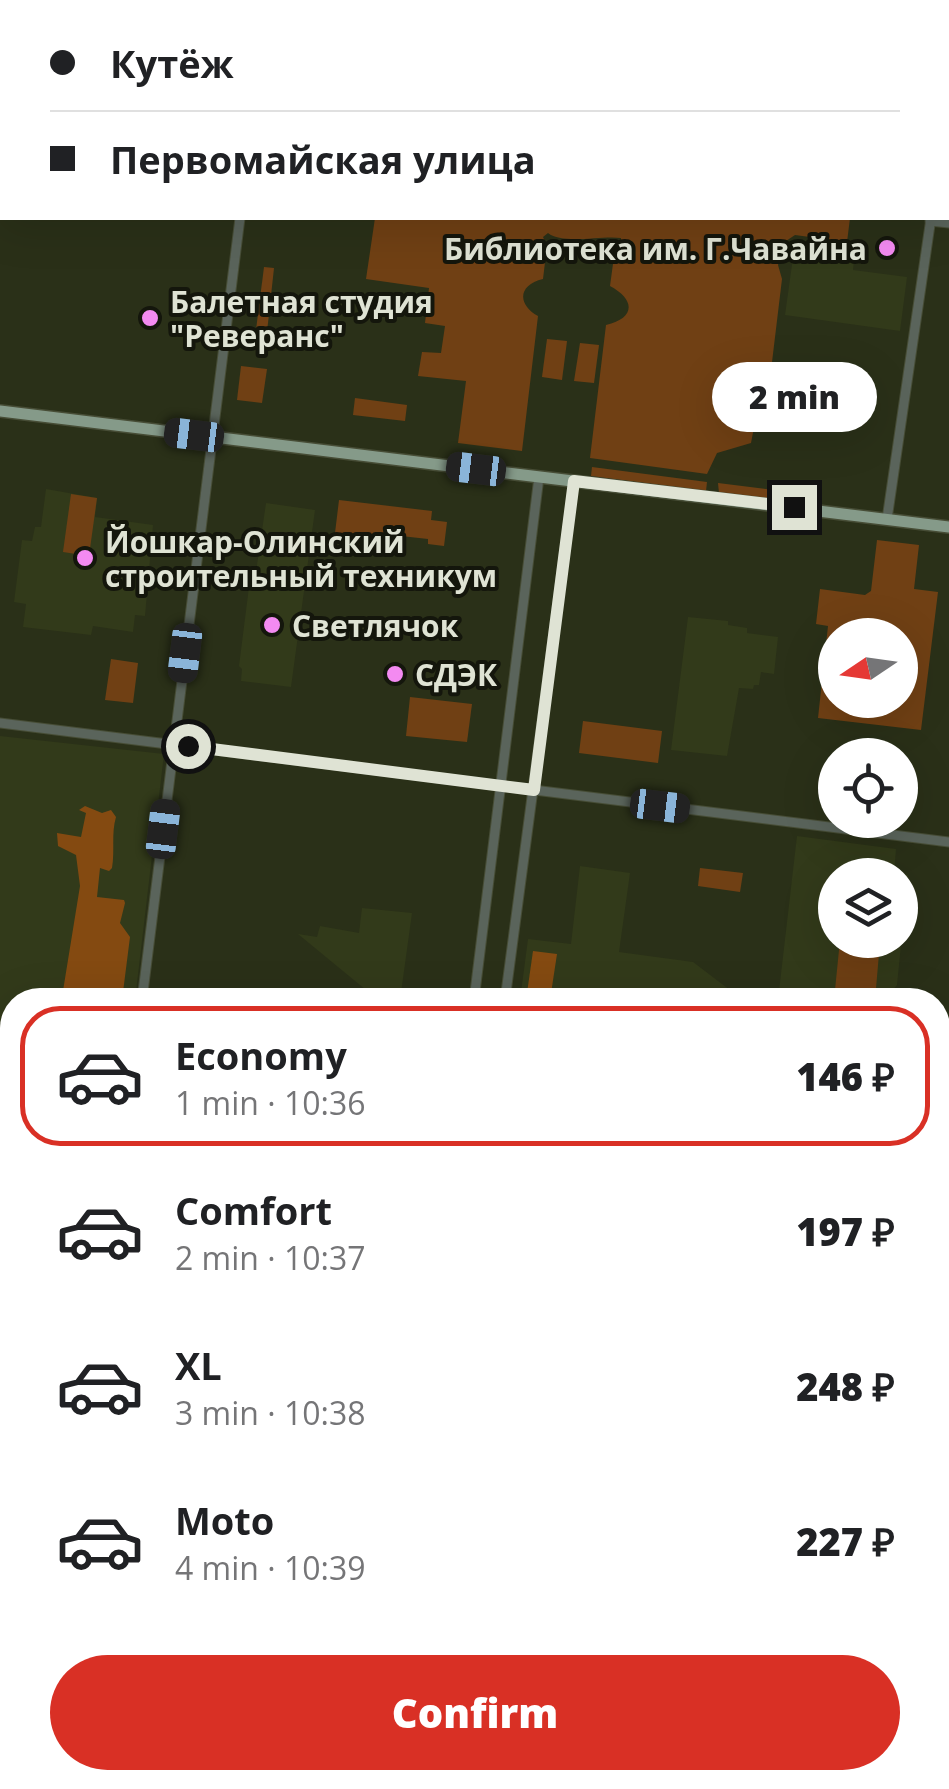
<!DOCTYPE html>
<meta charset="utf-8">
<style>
:root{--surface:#fff;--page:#f2f2f2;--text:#202124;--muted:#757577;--line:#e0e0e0;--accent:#d93025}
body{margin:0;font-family:"Open Sans",sans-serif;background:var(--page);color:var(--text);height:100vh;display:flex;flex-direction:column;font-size:38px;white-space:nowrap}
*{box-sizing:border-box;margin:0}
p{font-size:32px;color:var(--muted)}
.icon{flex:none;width:55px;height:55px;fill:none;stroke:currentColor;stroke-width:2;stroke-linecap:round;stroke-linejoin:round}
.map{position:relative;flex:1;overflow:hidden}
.sheet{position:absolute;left:0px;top:988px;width:950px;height:802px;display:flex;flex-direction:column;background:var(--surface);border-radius:40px 40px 0 0;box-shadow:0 10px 40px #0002}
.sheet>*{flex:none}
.banner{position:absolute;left:0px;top:0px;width:950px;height:220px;box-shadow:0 10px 40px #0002;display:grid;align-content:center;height:220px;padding:0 50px;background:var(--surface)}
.needle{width:65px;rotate:257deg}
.buttons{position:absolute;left:818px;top:618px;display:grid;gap:20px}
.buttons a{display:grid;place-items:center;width:100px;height:100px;border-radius:50%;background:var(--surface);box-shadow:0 10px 40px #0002;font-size:50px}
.end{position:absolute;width:45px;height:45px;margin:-22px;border:12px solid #dfe3d4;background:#111;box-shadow:0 0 0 5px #111}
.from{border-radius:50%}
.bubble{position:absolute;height:70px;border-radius:35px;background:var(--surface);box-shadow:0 10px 40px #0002;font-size:32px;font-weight:800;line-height:70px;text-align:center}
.car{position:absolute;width:30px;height:60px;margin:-30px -15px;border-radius:12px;box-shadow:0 0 8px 2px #0007;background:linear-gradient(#222 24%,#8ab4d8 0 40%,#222 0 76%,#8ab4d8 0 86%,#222 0)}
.banner b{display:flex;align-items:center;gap:35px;height:95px;font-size:38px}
.banner b+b{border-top:2px solid var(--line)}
.banner i{width:25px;height:25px;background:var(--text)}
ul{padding:18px 0 0;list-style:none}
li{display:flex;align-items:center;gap:30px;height:140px;margin:0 20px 15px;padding:0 30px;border:5px solid transparent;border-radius:40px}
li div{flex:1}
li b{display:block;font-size:38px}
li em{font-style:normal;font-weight:800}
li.current{border-color:var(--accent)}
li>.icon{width:90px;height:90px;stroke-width:1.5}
.primary-button{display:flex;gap:20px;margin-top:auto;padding:20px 50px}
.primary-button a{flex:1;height:115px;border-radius:60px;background:var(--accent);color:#fff;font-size:40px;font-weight:800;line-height:115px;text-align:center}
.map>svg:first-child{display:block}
.built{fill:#323a1a;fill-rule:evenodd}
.green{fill:#704014;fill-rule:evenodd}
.forest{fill:#844a11}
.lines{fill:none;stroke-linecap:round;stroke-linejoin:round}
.minor-casing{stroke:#474d36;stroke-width:11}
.major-casing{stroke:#474d36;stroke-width:14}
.minor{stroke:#5a645b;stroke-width:9}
.major{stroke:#859a89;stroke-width:11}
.route{stroke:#dfe3d4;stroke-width:12}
.poi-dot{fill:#f38af1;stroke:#14160c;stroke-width:4}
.labels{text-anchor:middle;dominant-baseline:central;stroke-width:8;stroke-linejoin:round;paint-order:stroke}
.poi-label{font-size:30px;font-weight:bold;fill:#dfe3d4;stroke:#14160c;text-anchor:start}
</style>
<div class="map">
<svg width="949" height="1789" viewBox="0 0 949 1789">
<rect width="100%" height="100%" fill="#2a3018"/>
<g class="built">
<path d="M795,243L855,251L853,270L907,277L900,331L785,315Z"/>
<path d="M46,489L97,498L95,517L153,525L145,616L135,615L133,632L93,626L91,635L23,627L26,604L14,602L22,540L32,541L35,527H41Z"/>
<path d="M266,503L315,510L291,687L241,681L242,669L239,666L250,579H255Z"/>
<path d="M688,617L728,621V625L747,628V633L778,637L774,674L761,672L759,685H754L753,689L739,688L727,756L671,750Z"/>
<path d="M0,736L164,754L135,1000H12V1487L0,1485Z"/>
<path d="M797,836L896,849L894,873L908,875L897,985L884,1000H787L779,991ZM835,875H900V940H835Z"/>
<path d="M580,866L630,873L619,952L693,962L743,1000H520L528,939L571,944Z"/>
<path d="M362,908L412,913L400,1000L377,999L298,934L317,937L320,926L359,933Z"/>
<path d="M947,1300L949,1302V1410L938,1400V1312Z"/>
<path d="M938,1680L949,1690V1789H901L888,1778H938Z"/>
</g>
<g class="green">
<path d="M375,218H850L847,242L795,235L783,243L778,265L782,279L766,412L755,422L751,443L717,453L707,474L590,458L606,325C635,318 636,300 610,286L615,249L621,246V238C602,235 563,245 548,233L543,237L547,246L543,279C518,285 517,304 538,316L522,451L458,443L466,381L418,376L422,352L441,353L445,326L425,323L429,288L366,279Z"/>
<path d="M264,267L274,268L267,332L256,330Z"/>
<path d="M547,339L567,341L562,380L542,377Z"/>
<path d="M580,343L599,345L594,383L574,381Z"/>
<path d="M241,366L267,369L262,403L237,400Z"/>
<path d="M355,398L407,405L405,421L353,415Z"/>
<path d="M592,467L707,482L706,491L591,476Z"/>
<path d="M718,483L789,492L788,499L773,500L719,493Z"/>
<path d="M71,494L97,498L89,556L63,552Z"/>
<path d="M339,500L432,511L431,520L447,522L444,546L428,544V539L401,536L400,541L335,533Z"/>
<path d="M877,540L919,545L914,589L938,592L921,730L818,718L828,626L816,624L820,589L865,595L871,591ZM835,635H900V700H835Z"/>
<path d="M111,659L138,663L133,703L105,700Z"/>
<path d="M410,697L472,704L467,742L406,736Z"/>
<path d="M583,721L662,731L658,763L579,753Z"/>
<path d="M700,868L743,873L740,892L698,886Z"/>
<path d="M840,940L880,942L875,1000H834Z"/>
<path d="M0,1290L12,1292V1354L0,1353Z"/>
<path d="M552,1778H719L733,1789H550Z"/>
</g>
<g class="forest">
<path d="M85,806L102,813L111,810L116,817C111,834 115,850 112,868L109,871L100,868L97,897L124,900L125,903L120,923L130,937L122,1000L62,997L80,886L76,855L58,846L57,833L81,837L86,813L79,810Z"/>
<path d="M533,951L557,954L550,1000H526Z"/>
<path d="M553,1778H645L641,1789H551Z"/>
</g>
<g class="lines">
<defs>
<g id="minor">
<path d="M268,2V0"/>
<path d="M948,103L949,93"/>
<path d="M930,221L949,223"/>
<path d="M887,519L931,218"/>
<path d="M0,723L949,842"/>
<path d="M142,1000L240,218"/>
<path d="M474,1000L539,477"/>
<path d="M505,1000L574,481"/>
<path d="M0,1136L12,1137"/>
<path d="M938,1450L949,1460"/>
<path d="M938,1567L949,1553"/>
<path d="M938,1665L949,1675"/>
<path d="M409,1789L410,1778"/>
</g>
<g id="major">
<path d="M690,0L710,2"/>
<path d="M11,2V0"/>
<path d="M948,32H949"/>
<path d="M0,82L2,63"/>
<path d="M0,411L949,527"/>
<path d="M938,1170L949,1156"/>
<path d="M0,1518L12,1520"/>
<path d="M768,1778L782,1789"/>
<path d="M375,1789L376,1778"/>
<path d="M752,1789L762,1778"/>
</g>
</defs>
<use href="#minor" class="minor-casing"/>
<use href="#major" class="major-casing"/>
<use href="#minor" class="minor"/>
<use href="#major" class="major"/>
</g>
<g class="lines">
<path class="route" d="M188,746L534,790L574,481L794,507"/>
</g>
<g class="poi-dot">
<circle cx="887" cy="248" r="10"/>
<circle cx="150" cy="318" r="10"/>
<circle cx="85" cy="558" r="10"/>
<circle cx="272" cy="625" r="10"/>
<circle cx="395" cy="674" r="10"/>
</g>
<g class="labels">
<g class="poi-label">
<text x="867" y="248" text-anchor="end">Библиотека им. Г.Чавайна</text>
<text x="170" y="301">Балетная студия<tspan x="170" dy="34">"Реверанс"</tspan></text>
<text x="105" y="541">Йошкар-Олинский<tspan x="105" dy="34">строительный техникум</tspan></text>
<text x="292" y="625">Светлячок</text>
<text x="415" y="674">СДЭК</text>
</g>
</g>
</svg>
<div class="buttons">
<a><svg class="needle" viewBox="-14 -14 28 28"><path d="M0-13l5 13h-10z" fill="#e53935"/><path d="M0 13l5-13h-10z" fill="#757577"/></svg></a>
<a><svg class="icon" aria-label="locate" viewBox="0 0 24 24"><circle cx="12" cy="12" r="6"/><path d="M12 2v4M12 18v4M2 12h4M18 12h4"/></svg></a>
<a><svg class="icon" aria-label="layers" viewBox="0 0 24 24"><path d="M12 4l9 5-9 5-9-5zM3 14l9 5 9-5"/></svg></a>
</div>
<i class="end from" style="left:188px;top:746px"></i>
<i class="end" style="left:794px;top:507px"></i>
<div class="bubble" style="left:712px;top:362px;width:165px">2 min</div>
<i class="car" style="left:194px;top:435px;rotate:277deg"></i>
<i class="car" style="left:476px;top:469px;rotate:277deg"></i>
<i class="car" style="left:185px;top:653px;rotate:187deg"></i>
<i class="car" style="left:660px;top:806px;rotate:97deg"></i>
<i class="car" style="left:163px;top:829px;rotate:7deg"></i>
<div class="banner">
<b><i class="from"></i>Кутёж</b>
<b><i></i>Первомайская улица</b>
</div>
<section class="sheet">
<ul>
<li class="current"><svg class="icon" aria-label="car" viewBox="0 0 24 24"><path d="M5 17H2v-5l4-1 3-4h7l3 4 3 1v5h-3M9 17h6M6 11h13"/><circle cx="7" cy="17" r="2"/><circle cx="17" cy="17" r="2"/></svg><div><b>Economy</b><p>1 min · 10:36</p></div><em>146 ₽</em></li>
<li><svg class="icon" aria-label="car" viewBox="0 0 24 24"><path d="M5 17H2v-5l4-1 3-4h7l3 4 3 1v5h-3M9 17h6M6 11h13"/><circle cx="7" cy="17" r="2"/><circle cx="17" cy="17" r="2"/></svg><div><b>Comfort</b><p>2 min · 10:37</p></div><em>197 ₽</em></li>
<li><svg class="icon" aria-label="car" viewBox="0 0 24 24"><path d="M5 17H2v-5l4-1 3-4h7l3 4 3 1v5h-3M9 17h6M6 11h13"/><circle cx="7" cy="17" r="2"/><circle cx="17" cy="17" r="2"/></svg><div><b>XL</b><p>3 min · 10:38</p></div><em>248 ₽</em></li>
<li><svg class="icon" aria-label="car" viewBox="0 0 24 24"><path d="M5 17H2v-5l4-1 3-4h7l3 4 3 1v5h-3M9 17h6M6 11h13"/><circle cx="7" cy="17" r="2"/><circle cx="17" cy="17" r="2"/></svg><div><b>Moto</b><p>4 min · 10:39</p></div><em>227 ₽</em></li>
</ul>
<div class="primary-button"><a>Confirm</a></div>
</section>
</div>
